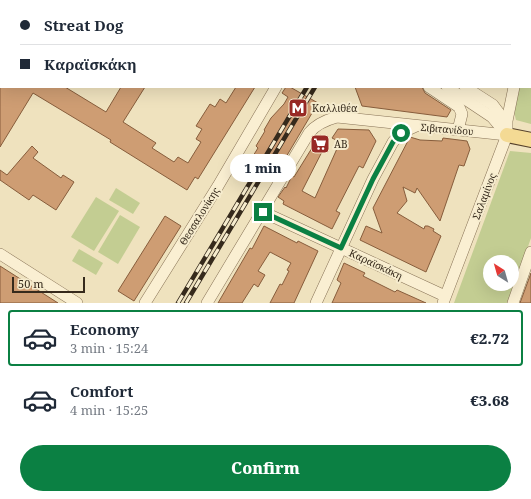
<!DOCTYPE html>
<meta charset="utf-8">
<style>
:root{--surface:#fff;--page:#f2f2f3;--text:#1f2937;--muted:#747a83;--line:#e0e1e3;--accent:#0b8043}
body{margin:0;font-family:"Noto Serif",serif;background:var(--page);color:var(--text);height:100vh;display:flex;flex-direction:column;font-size:15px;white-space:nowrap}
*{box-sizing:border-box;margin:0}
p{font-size:13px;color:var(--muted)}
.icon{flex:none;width:22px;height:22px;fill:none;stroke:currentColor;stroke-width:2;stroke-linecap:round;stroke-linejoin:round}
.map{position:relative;height:303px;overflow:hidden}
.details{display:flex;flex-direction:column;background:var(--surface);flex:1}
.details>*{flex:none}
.top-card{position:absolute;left:0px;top:0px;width:531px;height:88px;box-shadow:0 4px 16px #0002;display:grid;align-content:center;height:88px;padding:0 20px;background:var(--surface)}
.needle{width:26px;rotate:323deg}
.fabs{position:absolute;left:483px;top:255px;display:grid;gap:8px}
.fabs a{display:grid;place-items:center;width:36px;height:36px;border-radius:50%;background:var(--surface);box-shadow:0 4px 16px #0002;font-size:20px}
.scale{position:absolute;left:12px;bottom:10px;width:73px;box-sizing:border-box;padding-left:4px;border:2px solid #362a1c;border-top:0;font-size:11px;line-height:14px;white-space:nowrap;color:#362a1c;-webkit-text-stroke:3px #f6ecce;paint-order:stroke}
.end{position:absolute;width:18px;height:18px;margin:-9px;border:5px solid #0b8043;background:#fff;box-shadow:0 0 0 2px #fff}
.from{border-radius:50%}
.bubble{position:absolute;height:28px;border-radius:14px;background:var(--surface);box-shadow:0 4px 16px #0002;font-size:13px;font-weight:800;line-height:28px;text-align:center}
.top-card b{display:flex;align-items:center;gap:14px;height:38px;font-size:15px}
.top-card b+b{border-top:1px solid var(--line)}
.top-card i{width:10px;height:10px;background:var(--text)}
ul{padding:7px 0 0;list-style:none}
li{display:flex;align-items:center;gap:12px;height:56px;margin:0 8px 6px;padding:0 12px;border:2px solid transparent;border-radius:4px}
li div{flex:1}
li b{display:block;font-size:15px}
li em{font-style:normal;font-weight:800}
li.on{border-color:var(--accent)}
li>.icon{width:36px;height:36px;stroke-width:1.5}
.button{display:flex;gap:8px;margin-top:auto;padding:8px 20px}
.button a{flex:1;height:46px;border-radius:24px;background:var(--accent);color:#fff;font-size:16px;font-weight:800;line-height:46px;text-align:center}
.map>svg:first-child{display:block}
.green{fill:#c3cd92;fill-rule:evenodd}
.building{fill:#ce9d73;stroke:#875d3c}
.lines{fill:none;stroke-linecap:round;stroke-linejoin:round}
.minor-casing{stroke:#887357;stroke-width:12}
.major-casing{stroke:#55402b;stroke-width:16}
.minor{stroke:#faefd2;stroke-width:11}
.major{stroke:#f4da94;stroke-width:14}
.rail-casing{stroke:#362a1c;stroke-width:4.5}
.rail{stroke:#f6ecce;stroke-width:3;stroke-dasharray:9;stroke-linecap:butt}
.route{stroke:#0b8043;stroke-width:5}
.labels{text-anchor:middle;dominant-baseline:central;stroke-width:4;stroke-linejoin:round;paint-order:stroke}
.poi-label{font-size:10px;fill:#362a1c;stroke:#f6ecce;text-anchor:start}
.street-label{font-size:10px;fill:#362a1c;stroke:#f6ecce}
</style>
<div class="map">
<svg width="531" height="303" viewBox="0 0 531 303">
<rect width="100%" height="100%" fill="#efe2be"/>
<g class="green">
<path d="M531,55V124L516,120L514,112L519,87H530Z"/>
<path d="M510,151L531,153V238L508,303H454ZM490,262H512V284H490Z"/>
<path d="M116,188L140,203L133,214L109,200Z"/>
<path d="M96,197L119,211L94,251L71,237Z"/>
<path d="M120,215L140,227L118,264L98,252Z"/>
<path d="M79,249L103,263L96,275L72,261Z"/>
</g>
<g class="building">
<path d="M0,87H65L106,112L121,87H145L123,122L156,143L152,148L174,162L178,157L188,163L201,142L196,139L202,129L196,126L210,104L215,107L220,99L226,103L236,87H255L198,179L195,177L187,190L110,142L111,140L33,93L0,147Z"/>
<path d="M286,87H290L318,103L273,179L248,164L258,148L256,146L265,131L264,130L271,118L284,104L288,97L282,93Z"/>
<path d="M355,87H422L425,93L451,110L447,117L362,106Z"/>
<path d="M338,129L369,130L376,141L363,168L359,166L336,211L340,213L332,229L283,204L284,201L278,197L285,187L286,188L292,176L294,177L320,135L328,140L302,191L315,198L340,142L332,138Z"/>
<path d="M410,137L420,140L442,141L443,138L467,141L470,149L464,166L459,165L440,221L417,188L415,193L403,187L407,201L397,213L424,229L425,226H428L434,229L433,231L441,236L426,272L360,240L366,226L382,233L373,208Z"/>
<path d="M32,146L38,152L33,158L61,178L63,175L74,182L56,210L33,195L29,200L0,180V170L7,175Z"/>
<path d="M165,216L181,226L134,301L118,291Z"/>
<path d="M264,226L297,243L298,241L318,251L294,303H270L280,284L282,285L289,271L287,270L291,263L270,252L258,271L265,275L258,287L254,284L242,303H218L250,248L252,249Z"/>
<path d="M344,263L365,273L363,276L395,292L397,290L426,303H332L341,283L337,280Z"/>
<path d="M0,266L58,303H0Z"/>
<path d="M531,273V303H520Z"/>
</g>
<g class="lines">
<defs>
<g id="minor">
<path d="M173,0L175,1"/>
<path d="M318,0L319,1"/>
<path d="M332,0V1"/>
<path d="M481,0L482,1"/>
<path d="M26,1L27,0"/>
<path d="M301,1V0"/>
<path d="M389,1L390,0"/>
<path d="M530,42L531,40"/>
<path d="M0,45L1,43"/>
<path d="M429,87L459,107L462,114L458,130"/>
<path d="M447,87L492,117L507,135"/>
<path d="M465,87L493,105L499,113L505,129"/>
<path d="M263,212L445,296"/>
<path d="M0,254L77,303"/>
<path d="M145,303L218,186L276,87"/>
<path d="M207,303L309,133C316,124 326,120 337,117L507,135"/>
<path d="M316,303L373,179L393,142L401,133L416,126"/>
<path d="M443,303L507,135V121L514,87"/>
<path d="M513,303L531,252"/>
</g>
<path id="major" d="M507,135L531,140"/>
</defs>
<use href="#minor" class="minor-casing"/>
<use href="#major" class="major-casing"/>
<use href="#minor" class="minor"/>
<use href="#major" class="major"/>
<defs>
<g id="rail">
<path d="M361,1V0"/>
<path d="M370,1V0"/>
<path d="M178,303L307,87"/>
<path d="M186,303L315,87"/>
</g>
</defs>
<use href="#rail" class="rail-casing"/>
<use href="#rail" class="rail"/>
</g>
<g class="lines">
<path class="route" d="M263,212L341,248L373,179L393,142L401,133"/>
</g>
<defs>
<symbol id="metro-square" viewBox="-11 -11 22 22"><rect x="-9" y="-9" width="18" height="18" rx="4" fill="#982925" stroke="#f6ecce"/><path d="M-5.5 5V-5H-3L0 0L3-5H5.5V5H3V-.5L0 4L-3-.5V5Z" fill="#fff"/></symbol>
<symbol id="supermarket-square" viewBox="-11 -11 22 22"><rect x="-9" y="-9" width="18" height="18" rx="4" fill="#982925" stroke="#f6ecce"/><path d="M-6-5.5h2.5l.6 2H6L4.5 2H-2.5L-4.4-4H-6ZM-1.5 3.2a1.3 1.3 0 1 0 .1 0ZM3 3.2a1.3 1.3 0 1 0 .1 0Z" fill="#fff"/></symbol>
</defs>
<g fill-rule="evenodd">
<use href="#metro-square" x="287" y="97" width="22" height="22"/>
<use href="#supermarket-square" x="309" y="133" width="22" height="22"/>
</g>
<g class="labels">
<g class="poi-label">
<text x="312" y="108">Καλλιθέα</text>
<text x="334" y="144">ΑΒ</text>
</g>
<g class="street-label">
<text transform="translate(447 129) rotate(5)">Σιβιτανίδου</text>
<text transform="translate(484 196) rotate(-69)">Σαλαμίνος</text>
<text transform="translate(199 216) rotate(-58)">Θεσσαλονίκης</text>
<text transform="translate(376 264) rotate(25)">Καραϊσκάκη</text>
</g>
</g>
</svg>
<div class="fabs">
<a><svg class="needle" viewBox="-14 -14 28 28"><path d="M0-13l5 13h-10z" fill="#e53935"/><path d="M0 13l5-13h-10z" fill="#747a83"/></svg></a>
</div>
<div class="scale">50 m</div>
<i class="end from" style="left:401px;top:133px"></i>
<i class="end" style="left:263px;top:212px"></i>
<div class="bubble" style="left:230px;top:154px;width:66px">1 min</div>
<div class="top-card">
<b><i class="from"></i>Streat Dog</b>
<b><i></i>Καραϊσκάκη</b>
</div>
</div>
<section class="details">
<ul>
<li class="on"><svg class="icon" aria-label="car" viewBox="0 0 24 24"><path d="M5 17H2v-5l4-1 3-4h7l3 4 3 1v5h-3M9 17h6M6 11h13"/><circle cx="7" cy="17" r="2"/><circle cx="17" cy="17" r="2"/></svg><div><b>Economy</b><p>3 min · 15:24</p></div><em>€2.72</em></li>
<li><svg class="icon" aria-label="car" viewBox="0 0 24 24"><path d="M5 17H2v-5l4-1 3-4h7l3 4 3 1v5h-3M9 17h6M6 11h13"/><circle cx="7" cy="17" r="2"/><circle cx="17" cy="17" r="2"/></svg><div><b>Comfort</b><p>4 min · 15:25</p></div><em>€3.68</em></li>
</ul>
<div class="button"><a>Confirm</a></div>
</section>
